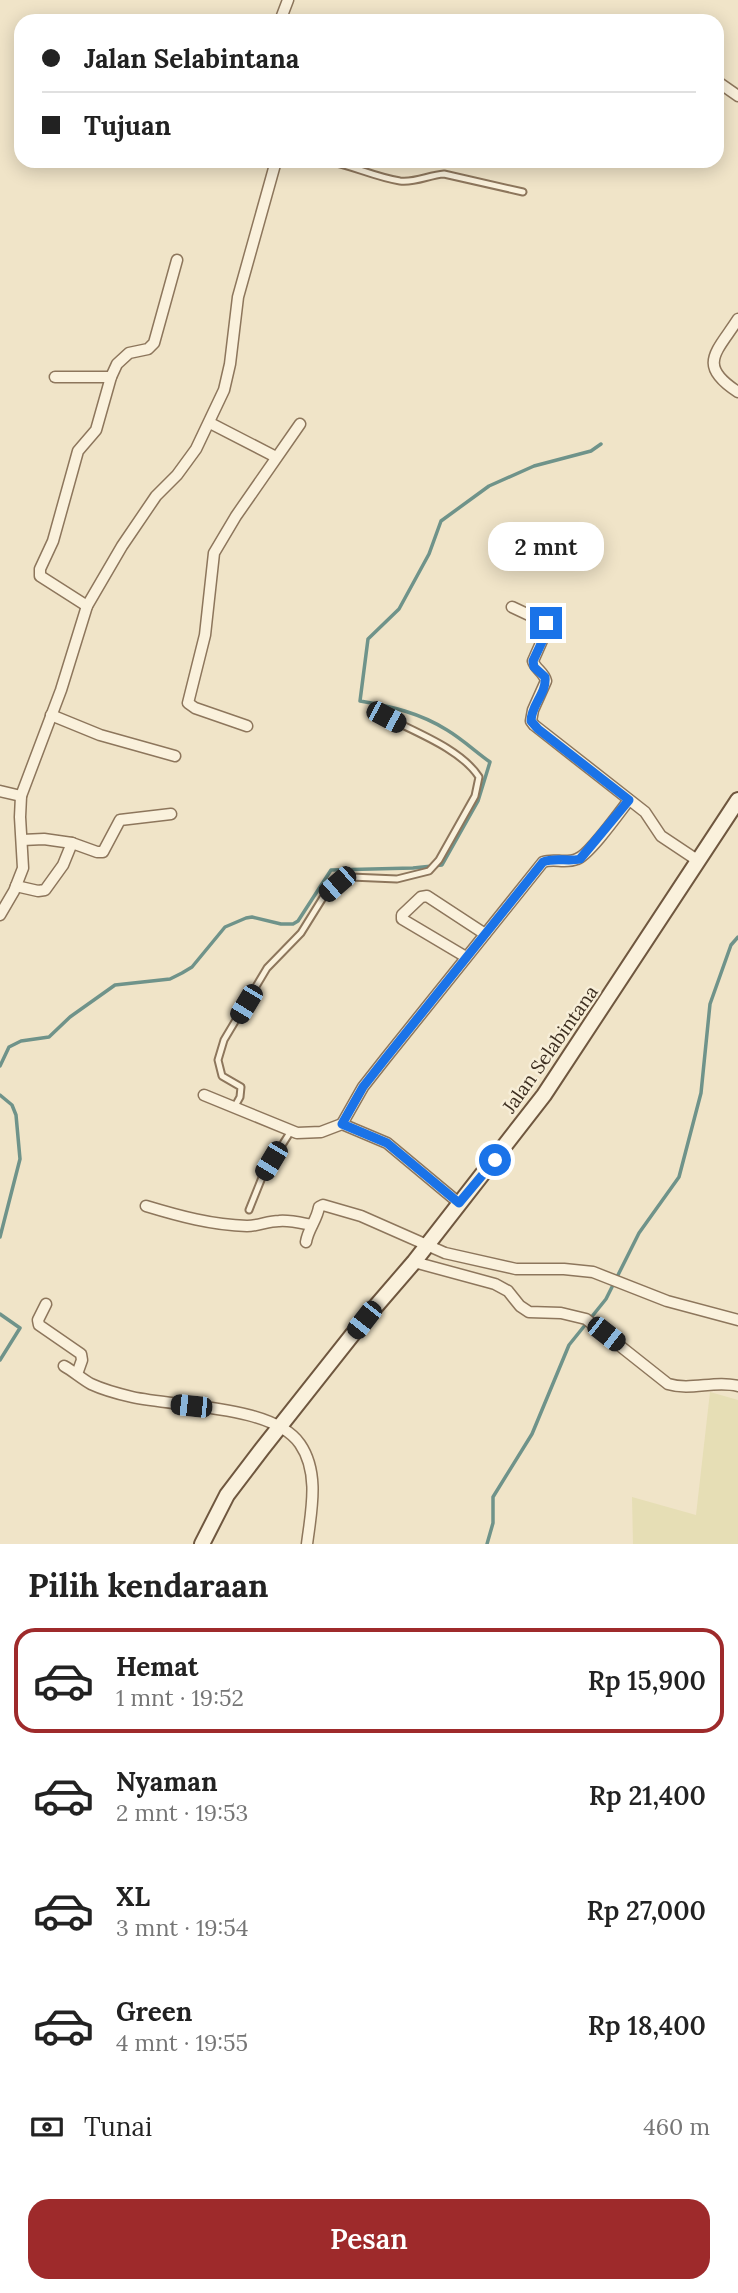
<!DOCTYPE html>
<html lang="id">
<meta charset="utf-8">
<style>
:root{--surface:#fff;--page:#f2f2f2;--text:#222;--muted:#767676;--line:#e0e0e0;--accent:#9e2a2b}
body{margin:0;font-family:Lora,serif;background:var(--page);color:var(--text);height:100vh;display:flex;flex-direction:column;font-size:26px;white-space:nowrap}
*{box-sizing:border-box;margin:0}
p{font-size:23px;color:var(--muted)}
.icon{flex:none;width:38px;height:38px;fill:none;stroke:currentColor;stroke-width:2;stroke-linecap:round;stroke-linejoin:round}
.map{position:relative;height:1544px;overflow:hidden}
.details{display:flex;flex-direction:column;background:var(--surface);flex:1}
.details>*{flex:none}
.banner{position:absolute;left:14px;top:14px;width:710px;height:154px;border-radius:21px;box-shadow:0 4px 18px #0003;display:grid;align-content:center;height:154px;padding:0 28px;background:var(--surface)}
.end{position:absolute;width:32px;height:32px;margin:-16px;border:9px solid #1a73e8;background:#fff;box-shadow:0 0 0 4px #fff}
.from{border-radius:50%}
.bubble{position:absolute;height:49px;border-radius:21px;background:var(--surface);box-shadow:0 4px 18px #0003;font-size:23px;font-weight:600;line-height:49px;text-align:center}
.car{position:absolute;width:21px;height:42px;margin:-21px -10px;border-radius:9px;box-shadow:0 0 5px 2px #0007;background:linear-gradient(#222 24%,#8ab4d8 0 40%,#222 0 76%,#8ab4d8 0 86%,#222 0)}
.banner b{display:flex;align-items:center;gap:24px;height:66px;font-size:26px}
.banner b+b{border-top:2px solid var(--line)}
.banner i{width:18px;height:18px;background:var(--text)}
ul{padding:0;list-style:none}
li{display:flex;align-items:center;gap:21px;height:105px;margin:0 14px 10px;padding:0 14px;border:4px solid transparent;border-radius:21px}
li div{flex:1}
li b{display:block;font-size:26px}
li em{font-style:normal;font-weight:600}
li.current{border-color:var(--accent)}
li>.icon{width:63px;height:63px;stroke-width:1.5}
h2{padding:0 28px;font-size:32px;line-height:84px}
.pay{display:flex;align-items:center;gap:18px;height:77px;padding:0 28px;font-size:26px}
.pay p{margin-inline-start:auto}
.action{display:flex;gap:14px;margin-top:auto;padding:14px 28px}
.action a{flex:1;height:80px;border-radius:21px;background:var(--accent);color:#fff;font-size:28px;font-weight:600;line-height:80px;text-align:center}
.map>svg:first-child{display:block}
.farmland{fill:#e6deb5}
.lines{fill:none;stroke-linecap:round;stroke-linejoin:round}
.stream{stroke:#6f938a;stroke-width:3.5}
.lane-casing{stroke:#8d765c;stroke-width:9}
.street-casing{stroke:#8d765c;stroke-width:13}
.secondary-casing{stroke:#6f573f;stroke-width:18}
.lane{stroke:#faf1dc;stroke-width:5}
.street{stroke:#faf1dc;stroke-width:10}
.secondary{stroke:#faf1dc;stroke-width:14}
.route{stroke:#1a73e8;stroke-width:9}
.labels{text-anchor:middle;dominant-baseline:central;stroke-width:5;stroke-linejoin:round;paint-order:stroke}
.street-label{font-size:19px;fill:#3d2e20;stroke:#f7eed8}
</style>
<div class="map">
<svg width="738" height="1544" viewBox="0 0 738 1544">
<rect width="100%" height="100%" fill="#f0e4c8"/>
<path class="farmland" d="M710,1392L738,1400V1544H633L632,1497L696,1515Z"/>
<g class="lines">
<g class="stream">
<path d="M0,1066L9,1047L21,1041L49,1037L70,1017L115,985L170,979L182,973L192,967L225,927L246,918L252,917L281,924H293L298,921L331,870L413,868L442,865L478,801L490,762C476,752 462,739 447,730C420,713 390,706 360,701L368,639L399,609L429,554L441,521L489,486L534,466L591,451L601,444"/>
<path d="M0,1095L12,1105L16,1115L20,1159L0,1237"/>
<path d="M0,1314L20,1328L0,1360"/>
<path d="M487,1544L493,1523V1497L532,1434L569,1345L606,1299L639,1233L679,1177L701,1093L710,1004L731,945L738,937"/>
</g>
<defs>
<g id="lane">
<path d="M329,161C353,166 375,177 400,181C415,183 429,175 444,174L523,192"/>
<path d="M235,1106L240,1097L241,1087L222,1076L218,1060L224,1040L267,968L301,933L324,896L342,879L351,877L397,879L429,871L439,860L475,796L479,777C461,749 415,732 386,717"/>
<path d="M249,1210L263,1175L291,1131"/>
</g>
<g id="street">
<path d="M280,21L288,0"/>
<path d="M718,82L738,96"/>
<path d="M738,319C717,352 696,365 738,392"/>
<path d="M55,377H111"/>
<path d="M210,423L276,457"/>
<path d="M87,606L40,576V569L53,541L78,451L96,430L111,377L117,364L129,353L148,349L154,343L177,260"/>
<path d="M512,607L546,623L548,627L533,661C535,669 544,672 546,681L533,710L531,721L534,725L645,812L661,836L697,860"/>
<path d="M51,715L100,735L175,756"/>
<path d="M247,726L195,708L188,703L205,635L214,553L236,516L300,424"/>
<path d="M0,791L21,796"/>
<path d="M22,840L44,839L72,843"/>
<path d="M16,886L38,891L45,890L63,865L72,843L97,852H103L120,820L171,814"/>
<path d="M0,915L14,891L23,868L20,817L21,796L61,690L87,606L122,546L156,496L177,475L196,449L224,390L230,364L238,297L276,161"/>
<path d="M466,957L402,919V915L421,897L427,896L485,934"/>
<path d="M204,1095L297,1133L321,1132L342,1124L387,1143L459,1203"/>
<path d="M342,1124L363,1087L385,1059L543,862C554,858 565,864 577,859C589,855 619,813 629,800"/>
<path d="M146,1206C179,1216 212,1225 247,1226C258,1226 268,1221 279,1221C290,1220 301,1223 311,1225"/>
<path d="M306,1242C308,1229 317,1220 319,1207L323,1205L361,1216L445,1253L516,1269H564L593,1272L667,1301L738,1320"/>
<path d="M414,1262L495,1284L508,1291L520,1306L529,1312L561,1313L586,1319L668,1384C691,1391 715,1380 738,1386"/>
<path d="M46,1304L38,1320L39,1325L81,1354L82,1360L77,1374"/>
<path d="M64,1366C73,1371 82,1379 91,1384C104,1390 119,1394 132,1397C177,1407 273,1405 300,1444C320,1473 311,1512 307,1544"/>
</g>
<path id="secondary" d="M202,1544L227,1495L262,1449L364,1320L414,1262L544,1095L738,800"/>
</defs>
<use href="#lane" class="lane-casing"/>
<use href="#street" class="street-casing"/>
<use href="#secondary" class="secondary-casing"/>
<use href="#lane" class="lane"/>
<use href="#street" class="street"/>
<use href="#secondary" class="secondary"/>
</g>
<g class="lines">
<path class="route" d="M495,1160L459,1203L387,1143L342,1124L363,1087L385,1059L543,862C554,857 568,862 580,859L629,800L538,729L531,721C531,705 547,693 545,677L534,667L533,661L548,629L546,623"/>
</g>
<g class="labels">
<g class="street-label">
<text transform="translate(550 1049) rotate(-55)">Jalan Selabintana</text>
</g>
</g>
</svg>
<i class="end from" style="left:495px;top:1160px"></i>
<i class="end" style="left:546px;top:623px"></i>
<div class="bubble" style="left:488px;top:522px;width:116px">2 mnt</div>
<i class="car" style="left:386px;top:717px;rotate:118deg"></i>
<i class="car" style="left:337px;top:884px;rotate:229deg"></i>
<i class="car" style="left:246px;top:1004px;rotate:211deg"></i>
<i class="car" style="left:271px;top:1161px;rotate:211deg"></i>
<i class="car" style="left:364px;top:1320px;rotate:218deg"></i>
<i class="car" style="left:606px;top:1334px;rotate:128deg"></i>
<i class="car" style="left:191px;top:1406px;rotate:276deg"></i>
<div class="banner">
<b><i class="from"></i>Jalan Selabintana</b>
<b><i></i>Tujuan</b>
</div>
</div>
<section class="details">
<h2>Pilih kendaraan</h2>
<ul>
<li class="current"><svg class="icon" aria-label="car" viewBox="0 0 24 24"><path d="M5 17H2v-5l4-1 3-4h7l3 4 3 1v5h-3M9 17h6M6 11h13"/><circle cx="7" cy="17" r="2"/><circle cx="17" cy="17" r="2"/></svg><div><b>Hemat</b><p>1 mnt · 19:52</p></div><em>Rp 15,900</em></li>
<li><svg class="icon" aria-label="car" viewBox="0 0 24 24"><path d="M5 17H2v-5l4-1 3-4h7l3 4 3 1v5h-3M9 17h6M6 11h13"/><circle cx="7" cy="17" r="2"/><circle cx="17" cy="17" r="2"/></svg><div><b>Nyaman</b><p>2 mnt · 19:53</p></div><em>Rp 21,400</em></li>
<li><svg class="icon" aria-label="car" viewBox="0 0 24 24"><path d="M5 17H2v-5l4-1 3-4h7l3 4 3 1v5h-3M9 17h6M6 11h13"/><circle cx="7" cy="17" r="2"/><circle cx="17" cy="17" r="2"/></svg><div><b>XL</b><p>3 mnt · 19:54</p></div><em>Rp 27,000</em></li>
<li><svg class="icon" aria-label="car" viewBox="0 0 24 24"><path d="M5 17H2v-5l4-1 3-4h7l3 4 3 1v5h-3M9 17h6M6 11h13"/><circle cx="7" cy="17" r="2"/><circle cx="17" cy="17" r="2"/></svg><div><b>Green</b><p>4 mnt · 19:55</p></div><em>Rp 18,400</em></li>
</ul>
<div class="pay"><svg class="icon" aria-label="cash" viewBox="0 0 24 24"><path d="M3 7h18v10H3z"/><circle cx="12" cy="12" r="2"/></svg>Tunai<p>460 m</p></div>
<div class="action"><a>Pesan</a></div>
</section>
